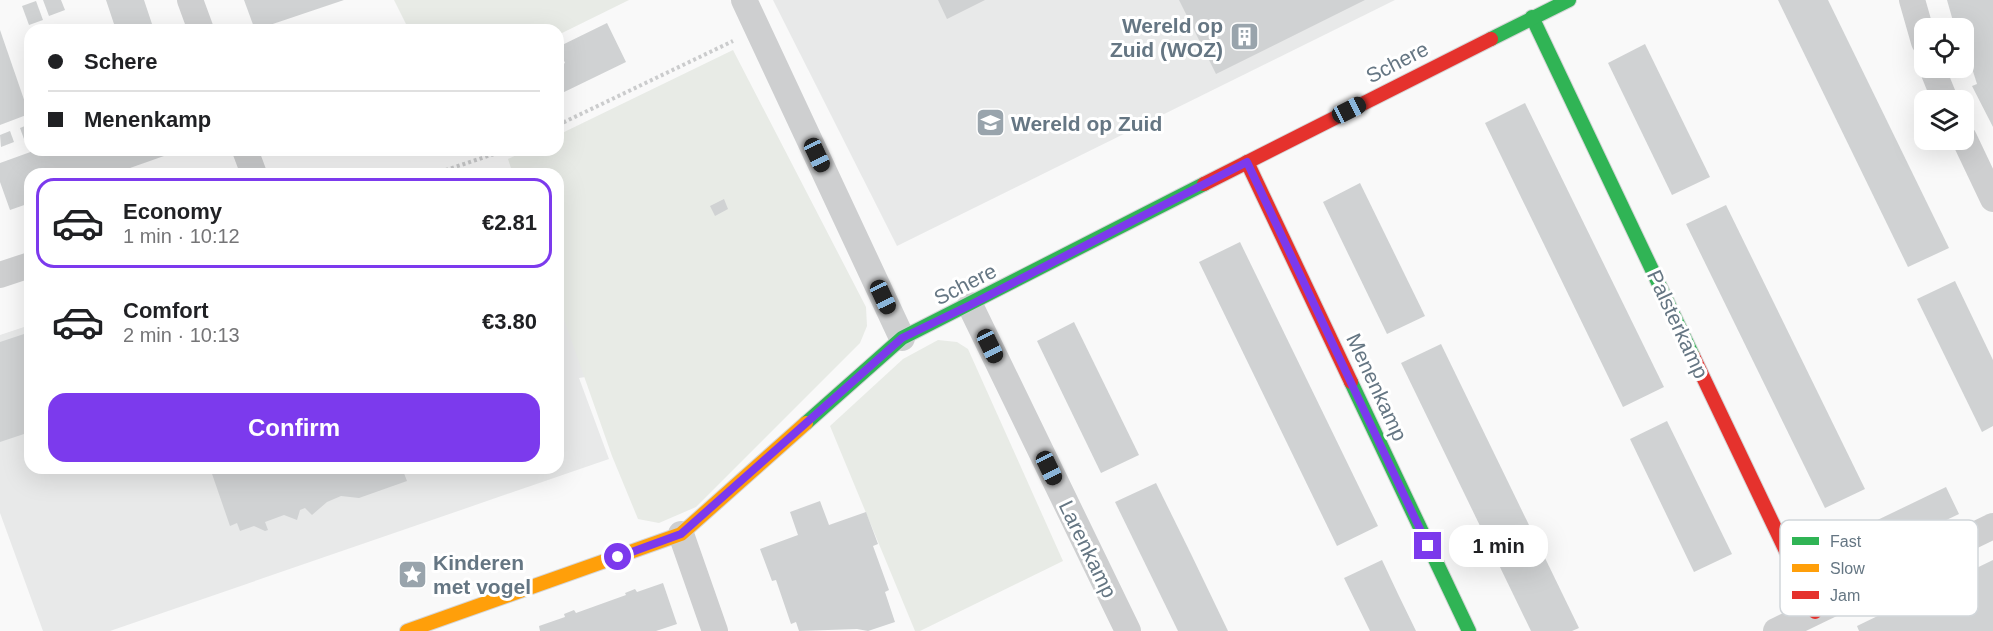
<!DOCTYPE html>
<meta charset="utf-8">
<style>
:root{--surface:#fff;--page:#f2f2f2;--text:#202124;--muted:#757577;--line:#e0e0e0;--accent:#7c3aed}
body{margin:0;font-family:Helvetica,sans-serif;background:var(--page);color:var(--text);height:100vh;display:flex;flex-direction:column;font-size:22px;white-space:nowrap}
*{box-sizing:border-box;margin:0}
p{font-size:20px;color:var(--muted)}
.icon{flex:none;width:33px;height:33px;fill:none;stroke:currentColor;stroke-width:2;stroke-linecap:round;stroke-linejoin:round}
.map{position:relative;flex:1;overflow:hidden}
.sheet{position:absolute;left:24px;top:168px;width:540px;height:306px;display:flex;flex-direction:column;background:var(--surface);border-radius:18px;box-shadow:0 6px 24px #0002}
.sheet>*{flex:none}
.hud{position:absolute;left:24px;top:24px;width:540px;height:132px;border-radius:18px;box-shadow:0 6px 24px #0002;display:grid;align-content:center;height:132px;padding:0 24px;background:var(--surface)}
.tools{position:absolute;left:1914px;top:18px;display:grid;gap:12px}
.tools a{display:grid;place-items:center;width:60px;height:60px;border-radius:12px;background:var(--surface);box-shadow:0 6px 24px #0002;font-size:30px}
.end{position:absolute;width:27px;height:27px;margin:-14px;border:8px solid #7c3aed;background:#fff;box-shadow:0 0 0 3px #fff}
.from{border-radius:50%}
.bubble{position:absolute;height:42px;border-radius:18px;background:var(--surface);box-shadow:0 6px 24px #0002;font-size:20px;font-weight:700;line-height:42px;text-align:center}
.car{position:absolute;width:18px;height:36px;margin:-18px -9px;border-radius:8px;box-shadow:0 0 4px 2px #0007;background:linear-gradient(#222 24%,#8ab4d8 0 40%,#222 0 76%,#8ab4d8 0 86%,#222 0)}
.hud b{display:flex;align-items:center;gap:21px;height:57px;font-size:22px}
.hud b+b{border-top:2px solid var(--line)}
.hud i{width:15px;height:15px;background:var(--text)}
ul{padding:10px 0 0;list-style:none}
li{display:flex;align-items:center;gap:18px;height:90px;margin:0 12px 9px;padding:0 12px;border:3px solid transparent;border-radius:18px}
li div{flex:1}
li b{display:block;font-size:22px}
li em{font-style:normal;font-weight:700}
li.on{border-color:var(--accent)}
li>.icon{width:54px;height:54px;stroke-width:1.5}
.primary-button{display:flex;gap:12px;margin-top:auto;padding:12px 24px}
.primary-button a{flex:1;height:69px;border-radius:18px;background:var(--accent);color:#fff;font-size:24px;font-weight:700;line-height:69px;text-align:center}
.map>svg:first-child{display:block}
.built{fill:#e8e9e9}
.green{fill:#e8ebe6}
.building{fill:#d0d2d3}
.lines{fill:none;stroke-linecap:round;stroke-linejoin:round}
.fast-casing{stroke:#d5d6d7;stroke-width:16}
.slow-casing{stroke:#d5d6d7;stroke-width:16}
.jam-casing{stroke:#d5d6d7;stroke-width:16}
.path{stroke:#cbcccd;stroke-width:4;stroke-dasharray:3 3;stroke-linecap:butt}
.street{stroke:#cecfd0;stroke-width:26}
.fast{stroke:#30b455;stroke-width:14}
.slow{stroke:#ff9f0a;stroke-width:14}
.jam{stroke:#e5322d;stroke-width:14}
.route{stroke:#7c3aed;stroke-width:8}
.labels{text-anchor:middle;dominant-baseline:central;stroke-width:6;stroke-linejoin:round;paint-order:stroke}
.poi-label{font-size:21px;font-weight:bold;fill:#657683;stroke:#fff;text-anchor:start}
.street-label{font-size:21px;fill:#657683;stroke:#fff}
.key{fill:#fff;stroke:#d1d6da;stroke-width:1.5}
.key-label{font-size:16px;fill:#657683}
</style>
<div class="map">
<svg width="1993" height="631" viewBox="0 0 1993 631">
<rect width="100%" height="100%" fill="#f9f9f9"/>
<g class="built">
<path d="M773,0H1395L897,246Z"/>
<path d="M558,305L633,319L638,369L579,378L609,459L110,631H43L0,513V335L30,325V468H558Z"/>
</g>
<g class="green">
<path d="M394,0H629L558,35V30H409Z"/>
<path d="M733,50L866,307L867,326L860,343L696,507L659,523L638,519L612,456L558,302V174H513L508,159L527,150H558V135Z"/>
<path d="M938,340L957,342L968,349L1063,561L920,631H915L830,426L903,359Z"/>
</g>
<g class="building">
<path d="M43,0H61L65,10L49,16Z"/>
<path d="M106,0H144L154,30H116Z"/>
<path d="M244,0H344L255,30Z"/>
<path d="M938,0H985L947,19Z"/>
<path d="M1179,0H1365L1216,74Z"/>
<path d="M1778,0H1828L1949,248L1908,267Z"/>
<path d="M1947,0H1993V127L1972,86L1977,84L1971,65L1967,66L1964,55V28H1955Z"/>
<path d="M36,1L43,20L29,25L22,6Z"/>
<path d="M607,23L626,62L558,95V67L565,63L558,47Z"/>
<path d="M0,30L29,114L0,125Z"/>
<path d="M1645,44L1710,177L1672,195L1608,63Z"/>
<path d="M1525,103L1664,387L1623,407L1485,123Z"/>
<path d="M30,124V136L24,139L20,128Z"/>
<path d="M10,131L14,142L1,147L0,135Z"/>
<path d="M36,150H181L113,174H30V203L10,210L0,182V163Z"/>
<path d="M1360,183L1425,316L1387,334L1323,202Z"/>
<path d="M724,199L728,209L715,216L710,206Z"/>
<path d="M1726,205L1865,489L1825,508L1686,224Z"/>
<path d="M1240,242L1378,526L1337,546L1199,262Z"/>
<path d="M1955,281L1993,360V426L1982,432L1917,299Z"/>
<path d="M1074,322L1139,455L1101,473L1037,341Z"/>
<path d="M30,332V432L0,442V342Z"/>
<path d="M1441,344L1579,628L1572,631H1531L1401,363Z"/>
<path d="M1667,421L1732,554L1694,572L1630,439Z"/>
<path d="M210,468H402L407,481L359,498L341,496L327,502L312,515L305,508L300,510L297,520L284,515L265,522L268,530L265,531L254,526L240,531L237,523L230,526Z"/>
<path d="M1156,483L1191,554L1228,631H1178L1115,502Z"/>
<path d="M1946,487L1959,514L1858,562L1846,537L1866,528L1865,526Z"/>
<path d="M820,501L829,525L866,512L878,544L873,546L889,590L885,592L895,622L868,631L857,629L799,631L796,622L791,624L776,580L772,581L760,549L798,535L790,512Z"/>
<path d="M1382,560L1398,594L1416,631H1370L1344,578Z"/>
<path d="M1993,560V631H1859L1857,626Z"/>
<path d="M663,583L677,624L656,631H540L539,626L565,617L564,614L574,610L576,613L626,595L625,593L635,589L637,592Z"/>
</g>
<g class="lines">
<defs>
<g id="fast">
<path d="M1532,17L1693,356"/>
<path d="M1491,39L1569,0"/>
<path d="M1351,382L1469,631"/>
<path d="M806,423L902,338L1204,184"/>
</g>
<path id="slow" d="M407,631L681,534L806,423"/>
<g id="jam">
<path d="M1247,162L1351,382"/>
<path d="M1204,184L1491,39"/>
<path d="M1693,356L1815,612"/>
</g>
</defs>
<use href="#fast" class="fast-casing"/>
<use href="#slow" class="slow-casing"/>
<use href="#jam" class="jam-casing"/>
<g class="path">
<path d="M558,125L733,41"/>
<path d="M434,174L506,150"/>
</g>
<g class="street">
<path d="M190,0L201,30"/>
<path d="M744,0L902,338"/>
<path d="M1912,0L1924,42"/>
<path d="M1932,68L1945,100"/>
<path d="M1964,138L1993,199"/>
<path d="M245,150L254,174"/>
<path d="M0,275L30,265"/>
<path d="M970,305L1128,631"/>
<path d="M681,534L715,631"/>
<path d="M1776,631L1993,526"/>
</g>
<use href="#fast" class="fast"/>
<use href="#slow" class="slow"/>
<use href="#jam" class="jam"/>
</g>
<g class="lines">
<path class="route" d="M618,557L681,534L902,338L970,305L1247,162L1428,546"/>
</g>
<defs>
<symbol id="building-square" viewBox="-11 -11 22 22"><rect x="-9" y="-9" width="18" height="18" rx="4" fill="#99a4ac" stroke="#fff"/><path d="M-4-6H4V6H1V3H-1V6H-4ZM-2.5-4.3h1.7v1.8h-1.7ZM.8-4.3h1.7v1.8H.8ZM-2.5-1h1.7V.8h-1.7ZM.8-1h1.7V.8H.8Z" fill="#fff"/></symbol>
<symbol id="school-square" viewBox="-11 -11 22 22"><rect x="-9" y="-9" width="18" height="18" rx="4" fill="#99a4ac" stroke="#fff"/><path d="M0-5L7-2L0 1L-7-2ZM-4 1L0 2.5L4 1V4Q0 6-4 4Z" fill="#fff"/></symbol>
<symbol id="sight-square" viewBox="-11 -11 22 22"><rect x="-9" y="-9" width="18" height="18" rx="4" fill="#99a4ac" stroke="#fff"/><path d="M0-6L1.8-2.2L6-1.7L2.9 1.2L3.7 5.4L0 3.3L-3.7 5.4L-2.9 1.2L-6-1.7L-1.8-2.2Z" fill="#fff"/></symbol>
</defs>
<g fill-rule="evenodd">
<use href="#building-square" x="1228" y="20" width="33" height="33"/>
<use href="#school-square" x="974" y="106" width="33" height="33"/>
<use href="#sight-square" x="396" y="558" width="33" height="33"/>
</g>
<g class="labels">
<g class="poi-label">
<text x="1223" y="25" text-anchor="end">Wereld op<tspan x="1223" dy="24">Zuid (WOZ)</tspan></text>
<text x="1011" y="123">Wereld op Zuid</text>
<text x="433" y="562">Kinderen<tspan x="433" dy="24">met vogel</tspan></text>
</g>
<g class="street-label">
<text transform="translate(1397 62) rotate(-27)">Schere</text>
<text transform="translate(965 284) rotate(-27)">Schere</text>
<text transform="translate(1678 324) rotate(65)">Palsterkamp</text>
<text transform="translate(1377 387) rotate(65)">Menenkamp</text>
<text transform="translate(1088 549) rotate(64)">Larenkamp</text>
</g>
</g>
<rect x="1780" y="520" width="198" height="96" rx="9" class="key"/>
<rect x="1792" y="537" width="27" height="8" fill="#30b455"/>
<rect x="1792" y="564" width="27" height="8" fill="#ff9f0a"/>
<rect x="1792" y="591" width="27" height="8" fill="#e5322d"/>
<g class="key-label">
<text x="1830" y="547">Fast</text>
<text x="1830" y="574">Slow</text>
<text x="1830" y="601">Jam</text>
</g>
</svg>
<div class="tools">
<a><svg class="icon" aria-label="locate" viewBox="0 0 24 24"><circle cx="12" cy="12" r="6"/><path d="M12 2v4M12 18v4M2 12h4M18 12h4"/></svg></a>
<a><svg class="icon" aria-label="layers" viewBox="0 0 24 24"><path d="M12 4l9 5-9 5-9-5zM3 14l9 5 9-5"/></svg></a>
</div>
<i class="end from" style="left:618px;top:557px"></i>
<i class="end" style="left:1428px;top:546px"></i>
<div class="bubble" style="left:1449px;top:525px;width:99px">1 min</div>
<i class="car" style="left:1349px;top:110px;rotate:63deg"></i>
<i class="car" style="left:817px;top:155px;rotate:155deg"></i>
<i class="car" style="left:883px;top:297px;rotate:155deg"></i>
<i class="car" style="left:990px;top:346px;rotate:154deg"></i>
<i class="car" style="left:1049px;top:468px;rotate:154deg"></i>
<div class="hud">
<b><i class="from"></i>Schere</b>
<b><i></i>Menenkamp</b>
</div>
<section class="sheet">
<ul>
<li class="on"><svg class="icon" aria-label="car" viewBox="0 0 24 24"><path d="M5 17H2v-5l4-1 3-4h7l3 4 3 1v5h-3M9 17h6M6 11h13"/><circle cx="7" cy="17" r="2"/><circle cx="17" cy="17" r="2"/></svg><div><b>Economy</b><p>1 min · 10:12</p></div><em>€2.81</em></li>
<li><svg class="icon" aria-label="car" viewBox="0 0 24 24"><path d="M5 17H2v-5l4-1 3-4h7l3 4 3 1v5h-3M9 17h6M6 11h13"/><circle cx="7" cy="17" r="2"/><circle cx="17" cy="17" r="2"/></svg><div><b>Comfort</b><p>2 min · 10:13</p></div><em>€3.80</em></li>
</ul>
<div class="primary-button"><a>Confirm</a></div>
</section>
</div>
